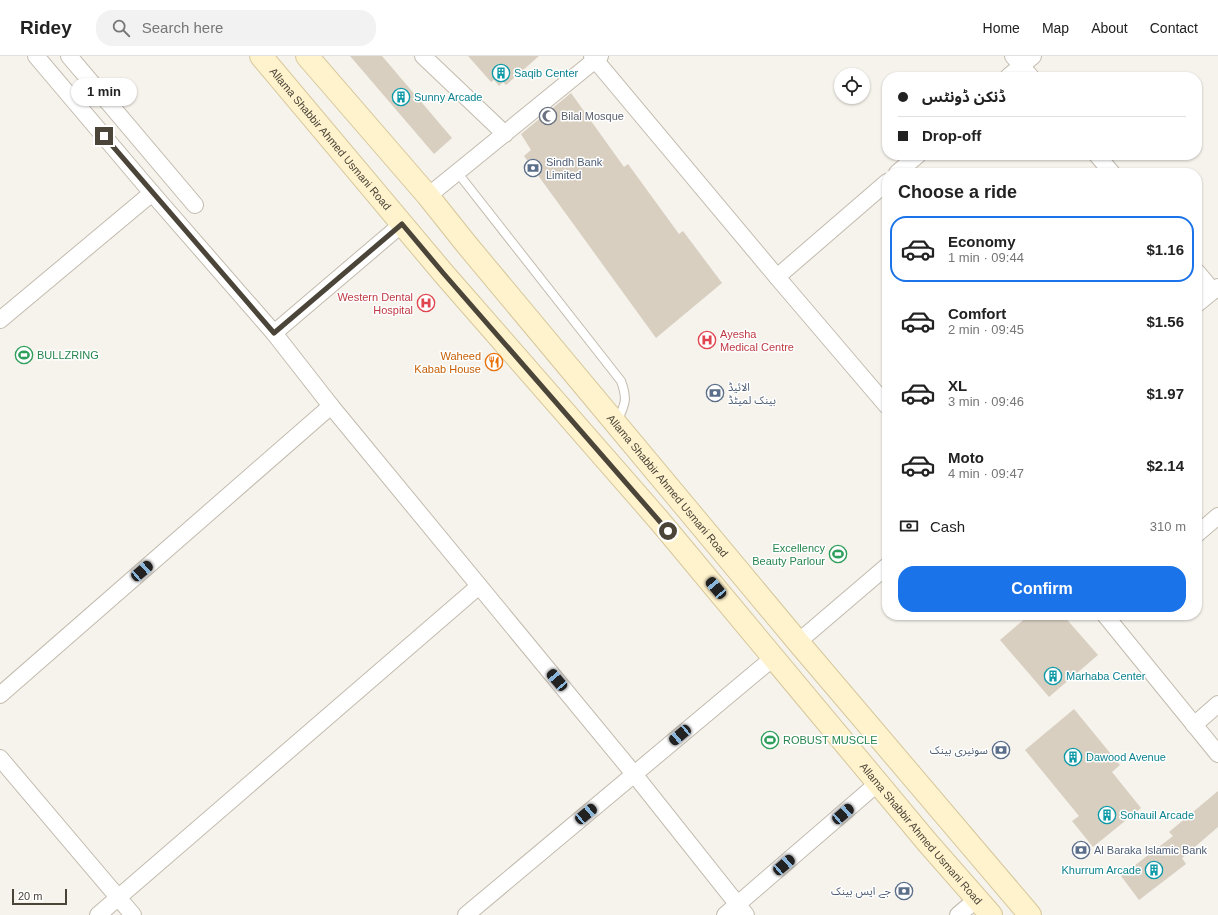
<!DOCTYPE html>
<meta charset="utf-8">
<style>
:root{--surface:#fff;--page:#f2f2f2;--text:#222;--muted:#767676;--line:#e0e0e0;--accent:#1a73e8}
body{margin:0;font-family:Helvetica,"Noto Sans Arabic",sans-serif;background:var(--page);color:var(--text);height:100vh;display:flex;flex-direction:column;font-size:15px;white-space:nowrap}
*{box-sizing:border-box;margin:0}
p{font-size:13px;color:var(--muted)}
.icon{flex:none;width:22px;height:22px;fill:none;stroke:currentColor;stroke-width:2;stroke-linecap:round;stroke-linejoin:round}
.map{position:relative;flex:1;overflow:hidden}
.drawer{position:absolute;left:882px;top:112px;width:320px;height:452px;display:flex;flex-direction:column;background:var(--surface);border-radius:16px;box-shadow:0 1px 3px #0004}
.drawer>*{flex:none}
.hud{position:absolute;left:882px;top:16px;width:320px;height:88px;border-radius:16px;box-shadow:0 1px 3px #0004;display:grid;align-content:center;height:88px;padding:0 16px;background:var(--surface)}
.buttons{position:absolute;left:834px;top:12px;display:grid;gap:8px}
.buttons a{display:grid;place-items:center;width:36px;height:36px;border-radius:50%;background:var(--surface);box-shadow:0 1px 3px #0004;font-size:20px}
.scale{position:absolute;left:12px;bottom:10px;width:55px;box-sizing:border-box;padding-left:4px;border:2px solid #4b4439;border-top:0;font-size:11px;line-height:14px;white-space:nowrap;color:#4b4439;-webkit-text-stroke:3px #fff;paint-order:stroke}
.end{position:absolute;width:18px;height:18px;margin:-9px;border:5px solid #4b4439;background:#fff;box-shadow:0 0 0 2px #fff}
.from{border-radius:50%}
.bubble{position:absolute;height:28px;border-radius:14px;background:var(--surface);box-shadow:0 1px 3px #0004;font-size:13px;font-weight:700;line-height:28px;text-align:center}
.car{position:absolute;width:12px;height:24px;margin:-12px -6px;border-radius:5px;box-shadow:0 0 3px 1px #0007;background:linear-gradient(#222 24%,#8ab4d8 0 40%,#222 0 76%,#8ab4d8 0 86%,#222 0)}
.hud b{display:flex;align-items:center;gap:14px;height:38px;font-size:15px}
.hud b+b{border-top:1px solid var(--line)}
.hud i{width:10px;height:10px;background:var(--text)}
ul{padding:0;list-style:none}
li{display:flex;align-items:center;gap:12px;height:66px;margin:0 8px 6px;padding:0 8px;border:2px solid transparent;border-radius:16px}
li div{flex:1}
li b{display:block;font-size:15px}
li em{font-style:normal;font-weight:700}
li.current{border-color:var(--accent)}
li>.icon{width:36px;height:36px;stroke-width:1.5}
h2{padding:0 16px;font-size:18px;line-height:48px}
.pay{display:flex;align-items:center;gap:10px;height:44px;padding:0 16px;font-size:15px}
.pay p{margin-inline-start:auto}
.button{display:flex;gap:8px;margin-top:auto;padding:8px 16px}
.button a{flex:1;height:46px;border-radius:16px;background:var(--accent);color:#fff;font-size:16px;font-weight:700;line-height:46px;text-align:center}
header{display:flex;align-items:center;gap:24px;box-sizing:border-box;height:56px;padding:0 20px;background:var(--surface);border-bottom:1px solid var(--line)}
header strong{font-size:19px}
nav{display:flex;gap:22px;margin-inline-start:auto;font-size:14px}
.search{width:280px;height:36px;background:var(--page);display:flex;align-items:center;gap:10px;box-sizing:border-box;padding:0 14px;border-radius:16px;color:var(--muted);font-size:15px}
.map>svg:first-child{display:block}
.building{fill:#d8cfc1}
.lines{fill:none;stroke-linecap:round;stroke-linejoin:round}
.lane-casing{stroke:#c2bbae;stroke-width:10}
.street-casing{stroke:#c2bbae;stroke-width:18}
.secondary-casing{stroke:#d6c79b;stroke-width:24}
.lane{stroke:#fff;stroke-width:8}
.street{stroke:#fff;stroke-width:16}
.secondary{stroke:#fff3cd;stroke-width:22}
.route{stroke:#4b4439;stroke-width:5}
.labels{text-anchor:middle;dominant-baseline:central;stroke-width:3;stroke-linejoin:round;paint-order:stroke}
.culture-label{font-size:11px;fill:#0d838f;stroke:#fff;text-anchor:start}
.worship-label{font-size:11px;fill:#5b616d;stroke:#fff;text-anchor:start}
.street-label{font-size:11px;fill:#4b4439;stroke:#fff}
.service-label{font-size:11px;fill:#4e5e75;stroke:#fff;text-anchor:start}
.health-label{font-size:11px;fill:#be3a42;stroke:#fff;text-anchor:end}
.leisure-label{font-size:11px;fill:#27864d;stroke:#fff;text-anchor:start}
.food-label{font-size:11px;fill:#c56008;stroke:#fff;text-anchor:end}
</style>
<header>
<strong>Ridey</strong>
<div class="search"><svg class="icon" aria-label="search" viewBox="0 0 24 24"><circle cx="10" cy="10" r="6"/><path d="M15 15l6 6"/></svg>Search here</div>
<nav><a>Home</a><a>Map</a><a>About</a><a>Contact</a></nav>
</header>
<div class="map">
<svg width="1218" height="859" viewBox="0 0 1218 859">
<rect width="100%" height="100%" fill="#f6f3ec"/>
<g class="building">
<path d="M350,0H382L452,82L434,98Z"/>
<path d="M468,0H539L506,29L503,26L499,30L494,24L491,26Z"/>
<path d="M571,37L624,111L628,108L679,178L683,175L722,227L656,282L524,100L531,94L521,78Z"/>
<path d="M1029,559H1063L1098,599L1049,641L1000,584Z"/>
<path d="M1074,653L1120,709L1112,716L1141,752L1093,791L1072,765L1079,760L1025,694Z"/>
<path d="M1218,735V771L1182,802L1186,808L1139,844L1121,820L1173,780L1169,776Z"/>
</g>
<g class="lines">
<defs>
<path id="lane" d="M457,116L621,325C628,344 625,348 617,366"/>
<g id="street">
<path d="M36,0L152,137L274,277L331,350L634,718L746,859"/>
<path d="M69,0L195,149"/>
<path d="M423,0L505,78"/>
<path d="M592,0L777,221L887,350"/>
<path d="M1013,0L1031,21"/>
<path d="M1008,21L1033,0"/>
<path d="M1097,99L1112,117"/>
<path d="M897,117L918,99"/>
<path d="M428,140L600,0"/>
<path d="M1197,216L1213,235"/>
<path d="M777,221L887,126"/>
<path d="M1197,248L1218,231"/>
<path d="M0,264L152,137"/>
<path d="M274,277L402,168"/>
<path d="M1197,478L1218,460"/>
<path d="M1105,559L1218,698"/>
<path d="M798,586L887,510"/>
<path d="M0,639L331,350"/>
<path d="M1194,669L1218,648"/>
<path d="M0,702L133,859"/>
<path d="M98,859L479,530"/>
<path d="M466,859L773,602"/>
<path d="M725,859L878,727"/>
<path d="M958,859L977,843"/>
</g>
<g id="secondary">
<path id="s1" d="M261,0L444,218L658,463L927,786L991,859"/>
<path id="s2" d="M307,0L428,140L467,189L798,586L1030,859"/>
</g>
</defs>
<use href="#lane" class="lane-casing"/>
<use href="#street" class="street-casing"/>
<use href="#secondary" class="secondary-casing"/>
<use href="#lane" class="lane"/>
<use href="#street" class="street"/>
<use href="#secondary" class="secondary"/>
</g>
<g class="lines">
<path class="route" d="M104,80L274,277L402,168L444,218L668,475"/>
</g>
<defs>
<symbol id="building-ring" viewBox="-11 -11 22 22"><circle r="9.5" fill="#fff" stroke="#0f9aa8" stroke-width="1.5"/><path d="M-4-6H4V6H1V3H-1V6H-4ZM-2.5-4.3h1.7v1.8h-1.7ZM.8-4.3h1.7v1.8H.8ZM-2.5-1h1.7V.8h-1.7ZM.8-1h1.7V.8H.8Z" fill="#0f9aa8"/></symbol>
<symbol id="mosque-ring" viewBox="-11 -11 22 22"><circle r="9.5" fill="#fff" stroke="#6b7280" stroke-width="1.5"/><path d="M3.5-4.9A6 6 0 1 0 3.5 4.9A5 5 0 1 1 3.5-4.9Z" fill="#6b7280"/></symbol>
<symbol id="bank-ring" viewBox="-11 -11 22 22"><circle r="9.5" fill="#fff" stroke="#5c6f8a" stroke-width="1.5"/><path d="M-6-4H6V4H-6ZM0-2.3a2.3 2.3 0 1 0 0 4.6a2.3 2.3 0 1 0 0-4.6Z" fill="#5c6f8a"/></symbol>
<symbol id="hospital-ring" viewBox="-11 -11 22 22"><circle r="9.5" fill="#fff" stroke="#e0444e" stroke-width="1.5"/><path d="M-5-5h3v3.5h4V-5h3V5h-3V1.5h-4V5h-3Z" fill="#e0444e"/></symbol>
<symbol id="stadium-ring" viewBox="-11 -11 22 22"><circle r="9.5" fill="#fff" stroke="#2e9e5b" stroke-width="1.5"/><path d="M0-5a6.5 5 0 1 0 0 10a6.5 5 0 1 0 0-10ZM-3.5-1.8h7v3.6h-7Z" fill="#2e9e5b"/></symbol>
<symbol id="restaurant-ring" viewBox="-11 -11 22 22"><circle r="9.5" fill="#fff" stroke="#e8710a" stroke-width="1.5"/><path d="M-5-6h1v4h1v-4h1v4h1v-4h1v5L-1.5 .5V6h-2V.5L-5-1ZM5-6V6H3V1.5H1.5Q1.5-4 5-6Z" fill="#e8710a"/></symbol>
</defs>
<g fill-rule="evenodd">
<use href="#building-ring" x="491" y="7" width="20" height="20"/>
<use href="#building-ring" x="391" y="31" width="20" height="20"/>
<use href="#mosque-ring" x="538" y="50" width="20" height="20"/>
<use href="#bank-ring" x="523" y="102" width="20" height="20"/>
<use href="#hospital-ring" x="416" y="237" width="20" height="20"/>
<use href="#hospital-ring" x="697" y="274" width="20" height="20"/>
<use href="#stadium-ring" x="14" y="289" width="20" height="20"/>
<use href="#restaurant-ring" x="484" y="296" width="20" height="20"/>
<use href="#bank-ring" x="705" y="327" width="20" height="20"/>
<use href="#stadium-ring" x="828" y="488" width="20" height="20"/>
<use href="#building-ring" x="1043" y="610" width="20" height="20"/>
<use href="#stadium-ring" x="760" y="674" width="20" height="20"/>
<use href="#bank-ring" x="991" y="684" width="20" height="20"/>
<use href="#building-ring" x="1063" y="691" width="20" height="20"/>
<use href="#building-ring" x="1097" y="749" width="20" height="20"/>
<use href="#bank-ring" x="1071" y="784" width="20" height="20"/>
<use href="#building-ring" x="1144" y="804" width="20" height="20"/>
<use href="#bank-ring" x="894" y="825" width="20" height="20"/>
</g>
<g class="labels">
<g class="culture-label">
<text x="514" y="17">Saqib Center</text>
<text x="414" y="41">Sunny Arcade</text>
<text x="1066" y="620">Marhaba Center</text>
<text x="1086" y="701">Dawood Avenue</text>
<text x="1120" y="759">Sohauil Arcade</text>
<text x="1141" y="814" text-anchor="end">Khurrum Arcade</text>
</g>
<g class="worship-label">
<text x="561" y="60">Bilal Mosque</text>
</g>
<g class="street-label">
<text stroke="none"><textPath href="#s1" startOffset="108">Allama Shabbir Ahmed Usmani Road</textPath></text>
<text stroke="none"><textPath href="#s2" startOffset="561">Allama Shabbir Ahmed Usmani Road</textPath></text>
<text stroke="none"><textPath href="#s1" startOffset="1020">Allama Shabbir Ahmed Usmani Road</textPath></text>
</g>
<g class="service-label">
<text x="546" y="106">Sindh Bank<tspan x="546" dy="13">Limited</tspan></text>
<text x="728" y="331">الائیڈ<tspan x="728" dy="13">بینک لمیٹڈ</tspan></text>
<text x="988" y="694" text-anchor="end">سونیری بینک</text>
<text x="1094" y="794">Al Baraka Islamic Bank</text>
<text x="891" y="835" text-anchor="end">جے ایس بینک</text>
</g>
<g class="health-label">
<text x="413" y="241">Western Dental<tspan x="413" dy="13">Hospital</tspan></text>
<text x="720" y="278" text-anchor="start">Ayesha<tspan x="720" dy="13">Medical Centre</tspan></text>
</g>
<g class="leisure-label">
<text x="37" y="299">BULLZRING</text>
<text x="825" y="492" text-anchor="end">Excellency<tspan x="825" dy="13">Beauty Parlour</tspan></text>
<text x="783" y="684">ROBUST MUSCLE</text>
</g>
<g class="food-label">
<text x="481" y="300">Waheed<tspan x="481" dy="13">Kabab House</tspan></text>
</g>
</g>
</svg>
<div class="buttons">
<a><svg class="icon" aria-label="locate" viewBox="0 0 24 24"><circle cx="12" cy="12" r="6"/><path d="M12 2v4M12 18v4M2 12h4M18 12h4"/></svg></a>
</div>
<div class="scale">20 m</div>
<i class="end from" style="left:668px;top:475px"></i>
<i class="end" style="left:104px;top:80px"></i>
<div class="bubble" style="left:71px;top:22px;width:66px">1 min</div>
<i class="car" style="left:142px;top:515px;rotate:49deg"></i>
<i class="car" style="left:716px;top:532px;rotate:320deg"></i>
<i class="car" style="left:557px;top:624px;rotate:320deg"></i>
<i class="car" style="left:680px;top:679px;rotate:230deg"></i>
<i class="car" style="left:586px;top:758px;rotate:50deg"></i>
<i class="car" style="left:843px;top:758px;rotate:49deg"></i>
<i class="car" style="left:784px;top:809px;rotate:49deg"></i>
<div class="hud">
<b><i class="from"></i>ڈنکن ڈونٹس</b>
<b><i></i>Drop-off</b>
</div>
<section class="drawer">
<h2>Choose a ride</h2>
<ul>
<li class="current"><svg class="icon" aria-label="car" viewBox="0 0 24 24"><path d="M5 17H2v-5l4-1 3-4h7l3 4 3 1v5h-3M9 17h6M6 11h13"/><circle cx="7" cy="17" r="2"/><circle cx="17" cy="17" r="2"/></svg><div><b>Economy</b><p>1 min · 09:44</p></div><em>$1.16</em></li>
<li><svg class="icon" aria-label="car" viewBox="0 0 24 24"><path d="M5 17H2v-5l4-1 3-4h7l3 4 3 1v5h-3M9 17h6M6 11h13"/><circle cx="7" cy="17" r="2"/><circle cx="17" cy="17" r="2"/></svg><div><b>Comfort</b><p>2 min · 09:45</p></div><em>$1.56</em></li>
<li><svg class="icon" aria-label="car" viewBox="0 0 24 24"><path d="M5 17H2v-5l4-1 3-4h7l3 4 3 1v5h-3M9 17h6M6 11h13"/><circle cx="7" cy="17" r="2"/><circle cx="17" cy="17" r="2"/></svg><div><b>XL</b><p>3 min · 09:46</p></div><em>$1.97</em></li>
<li><svg class="icon" aria-label="car" viewBox="0 0 24 24"><path d="M5 17H2v-5l4-1 3-4h7l3 4 3 1v5h-3M9 17h6M6 11h13"/><circle cx="7" cy="17" r="2"/><circle cx="17" cy="17" r="2"/></svg><div><b>Moto</b><p>4 min · 09:47</p></div><em>$2.14</em></li>
</ul>
<div class="pay"><svg class="icon" aria-label="cash" viewBox="0 0 24 24"><path d="M3 7h18v10H3z"/><circle cx="12" cy="12" r="2"/></svg>Cash<p>310 m</p></div>
<div class="button"><a>Confirm</a></div>
</section>
</div>
